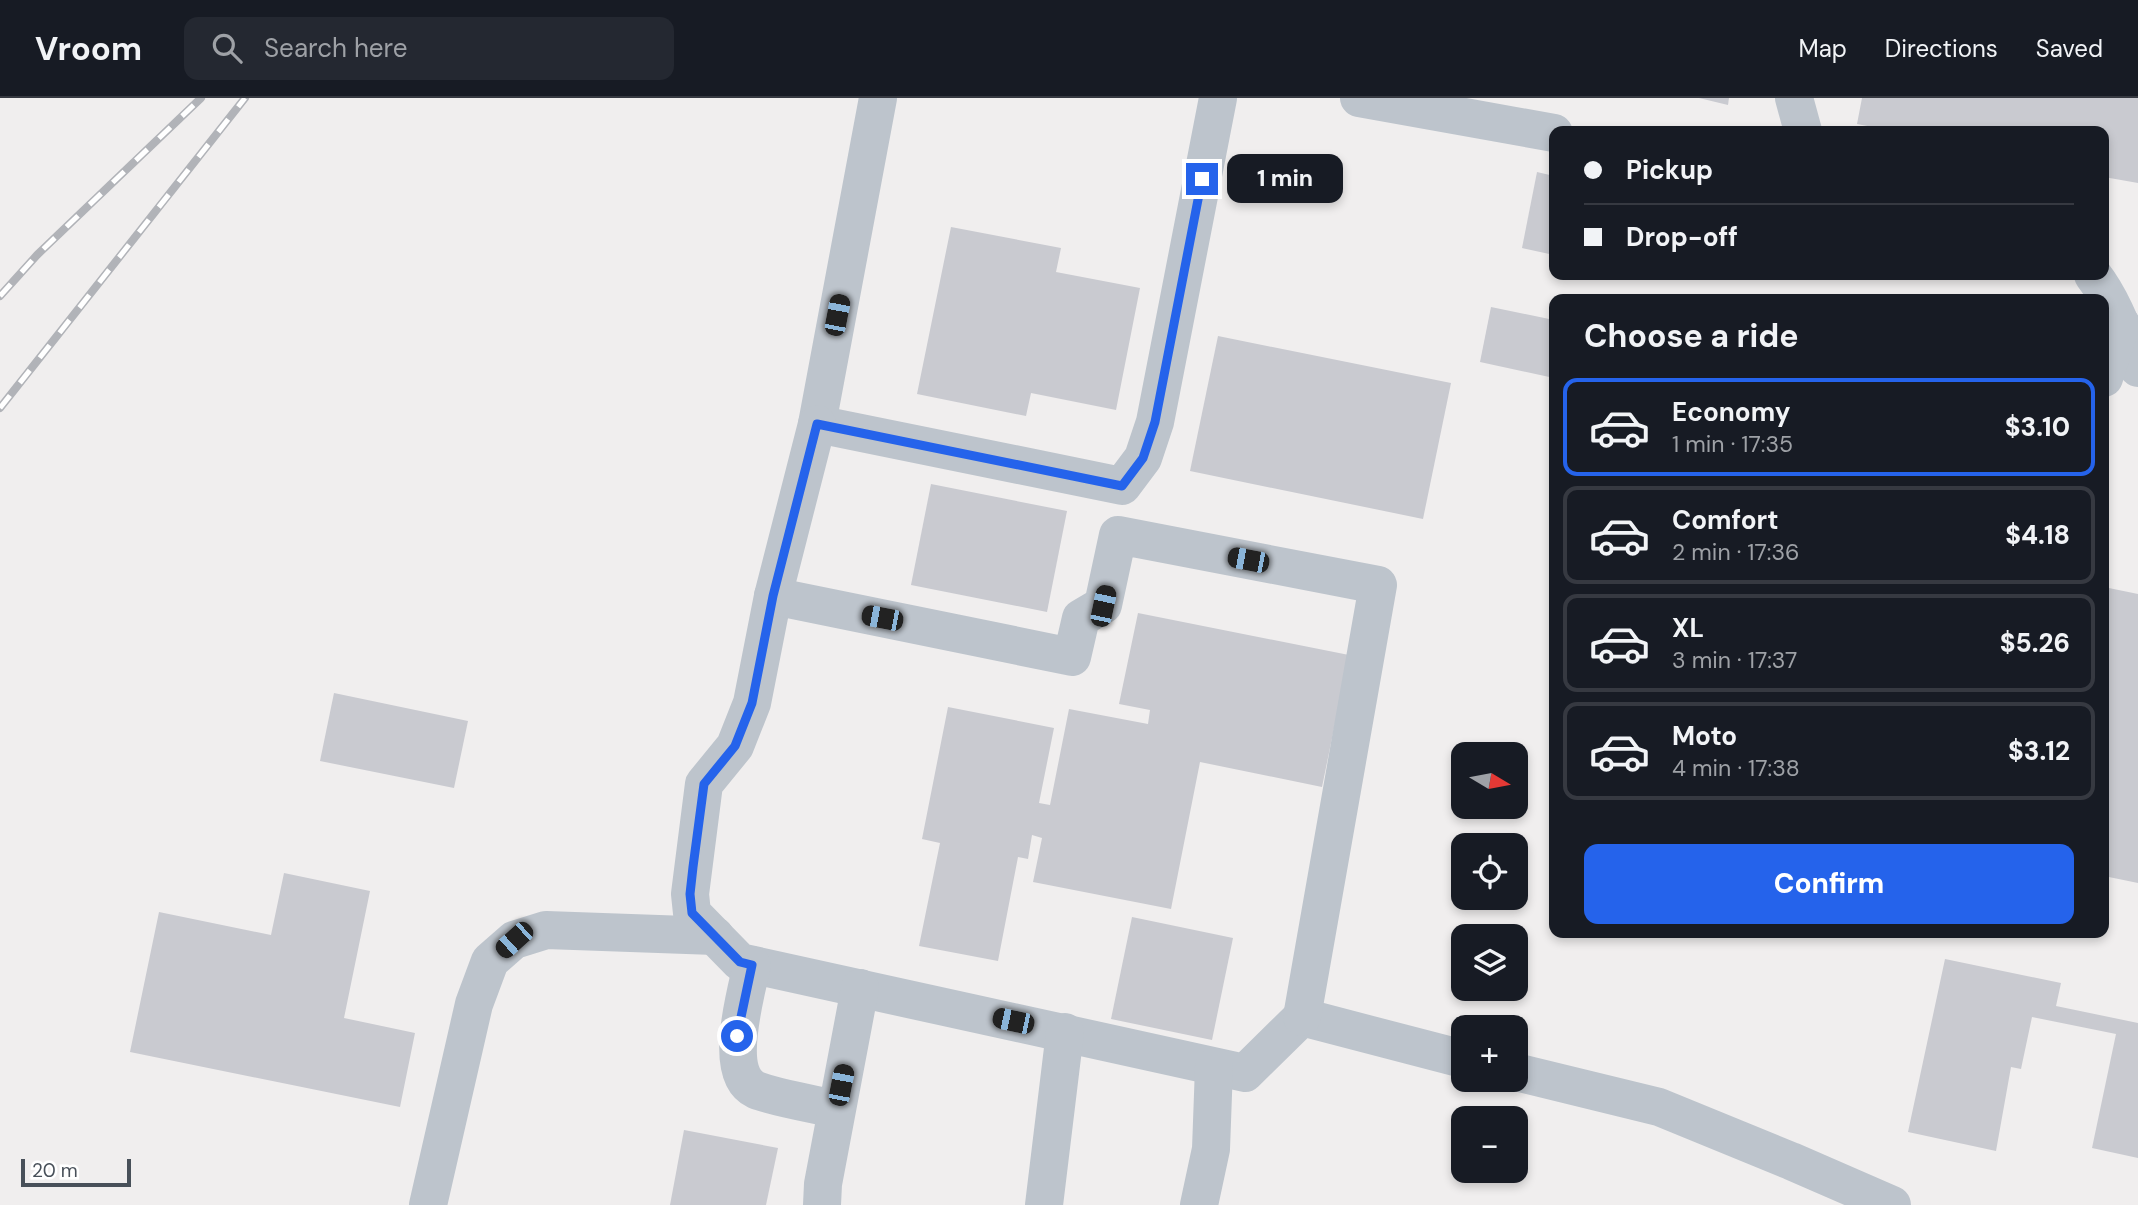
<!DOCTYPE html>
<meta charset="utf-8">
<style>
:root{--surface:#171b24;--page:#242831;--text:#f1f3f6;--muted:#9ea1a6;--line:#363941;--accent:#2563eb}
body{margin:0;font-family:"DM Sans",sans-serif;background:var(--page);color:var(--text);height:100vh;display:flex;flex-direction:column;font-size:26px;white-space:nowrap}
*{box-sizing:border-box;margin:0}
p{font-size:23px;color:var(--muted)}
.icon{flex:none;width:38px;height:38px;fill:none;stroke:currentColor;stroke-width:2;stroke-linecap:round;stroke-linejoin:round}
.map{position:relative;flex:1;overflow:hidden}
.drawer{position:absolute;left:1549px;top:196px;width:560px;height:644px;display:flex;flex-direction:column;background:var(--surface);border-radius:14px;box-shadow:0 4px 10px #0003}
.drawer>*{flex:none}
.hud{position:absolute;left:1549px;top:28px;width:560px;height:154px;border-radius:14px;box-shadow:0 4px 10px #0003;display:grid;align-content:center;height:154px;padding:0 35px;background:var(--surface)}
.needle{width:46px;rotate:100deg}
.buttons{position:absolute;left:1451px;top:644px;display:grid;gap:14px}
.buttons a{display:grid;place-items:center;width:77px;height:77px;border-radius:14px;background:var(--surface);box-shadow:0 4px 10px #0003;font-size:35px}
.scale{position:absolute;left:21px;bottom:18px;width:110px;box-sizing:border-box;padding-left:7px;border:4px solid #485059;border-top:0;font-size:19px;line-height:24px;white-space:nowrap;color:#485059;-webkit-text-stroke:5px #fff;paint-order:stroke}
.end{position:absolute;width:32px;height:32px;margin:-16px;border:9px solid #2563eb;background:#fff;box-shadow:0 0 0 4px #fff}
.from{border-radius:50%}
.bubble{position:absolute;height:49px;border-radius:14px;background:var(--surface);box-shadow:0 4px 10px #0003;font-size:23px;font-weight:800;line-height:49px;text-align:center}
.car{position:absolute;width:21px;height:42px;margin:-21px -10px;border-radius:9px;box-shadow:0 0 5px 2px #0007;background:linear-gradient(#222 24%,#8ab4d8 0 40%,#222 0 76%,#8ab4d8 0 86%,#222 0)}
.hud b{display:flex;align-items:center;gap:24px;height:66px;font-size:26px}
.hud b+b{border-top:2px solid var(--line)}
.hud i{width:18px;height:18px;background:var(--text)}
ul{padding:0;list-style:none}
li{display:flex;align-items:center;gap:21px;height:98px;margin:0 14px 10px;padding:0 21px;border:4px solid var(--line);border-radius:14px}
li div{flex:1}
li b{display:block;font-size:26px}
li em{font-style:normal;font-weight:800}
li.selected{border-color:var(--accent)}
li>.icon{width:63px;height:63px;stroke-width:1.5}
h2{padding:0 35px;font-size:32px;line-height:84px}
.cta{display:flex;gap:14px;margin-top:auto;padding:14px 35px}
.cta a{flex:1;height:80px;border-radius:14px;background:var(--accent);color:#fff;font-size:28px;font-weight:800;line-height:80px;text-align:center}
header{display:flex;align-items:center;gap:42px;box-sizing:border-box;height:98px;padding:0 35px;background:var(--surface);border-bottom:2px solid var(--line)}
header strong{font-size:33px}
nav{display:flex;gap:38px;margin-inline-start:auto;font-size:24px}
.search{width:490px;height:63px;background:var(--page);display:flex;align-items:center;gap:18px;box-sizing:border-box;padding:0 24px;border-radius:14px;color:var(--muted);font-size:26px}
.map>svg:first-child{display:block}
.building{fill:#c9cad0}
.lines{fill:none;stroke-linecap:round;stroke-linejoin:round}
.minor{stroke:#bdc4cc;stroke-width:38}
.rail-casing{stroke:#b1b3b8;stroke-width:8}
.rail{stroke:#fff;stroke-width:5;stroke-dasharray:16;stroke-linecap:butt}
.route{stroke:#2563eb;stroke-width:9}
</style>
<header>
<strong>Vroom</strong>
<div class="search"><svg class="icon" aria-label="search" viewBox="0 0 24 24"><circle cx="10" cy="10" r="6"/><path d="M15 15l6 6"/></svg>Search here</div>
<nav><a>Map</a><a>Directions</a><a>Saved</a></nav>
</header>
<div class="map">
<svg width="2138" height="1107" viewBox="0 0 2138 1107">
<rect width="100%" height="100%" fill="#f0eeee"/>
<g class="building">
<path d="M1699,0H1729L1728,7Z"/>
<path d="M1862,0H2138V85L2104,79V33H1893L1857,26Z"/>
<path d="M1537,74L1554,78V157L1522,150Z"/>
<path d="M951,129L1061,150L1056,174L1140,190L1116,312L1031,295L1026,318L917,296Z"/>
<path d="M1491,209L1554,222V280L1480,264Z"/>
<path d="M1218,238L1451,285L1423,421L1190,373Z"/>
<path d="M931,386L1067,413L1047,514L911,487Z"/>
<path d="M2104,489L2138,496V785L2104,778Z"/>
<path d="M1138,515L1349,557L1322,689L1200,664L1171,811L1033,784L1042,740L1032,737L1028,761L1018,759L998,863L919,848L940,745L922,741L948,609L1054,630L1039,705L1050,707L1069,611L1148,626L1150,612L1119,606Z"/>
<path d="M334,595L468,623L454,690L320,663Z"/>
<path d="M284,775L370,793L344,920L415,935L400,1009L130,954L159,814L271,837Z"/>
<path d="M1132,819L1233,840L1212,942L1111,921Z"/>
<path d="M1945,861L2061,885L2056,908L2138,925V1060L2092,1050L2116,936L2032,919L2021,971L2011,969L1996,1053L1908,1034Z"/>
<path d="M684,1032L778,1050L766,1107H670Z"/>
</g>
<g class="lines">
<g class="minor">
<path d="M878,0L817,326L1122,388L1143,360L1155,324L1218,0"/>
<path d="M1359,0L1554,35"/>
<path d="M1794,0L1803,33"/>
<path d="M2093,177C2114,204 2125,238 2138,270"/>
<path d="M2104,280L2121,226"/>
<path d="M817,326L773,498L752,605L735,648L704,686L690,796L692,815L740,864L1245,975L1302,919L1463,961"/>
<path d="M773,498L1072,559L1081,520L1103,507L1118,437L1378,487L1302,919"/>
<path d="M752,867C746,895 722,976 756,992C776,1000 814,1006 836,1011"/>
<path d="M1516,974L1659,1009L1791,1063L1892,1107"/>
<path d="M428,1107L474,906L490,863L514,842L546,832L715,838"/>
<path d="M822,1107L823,1086L860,890"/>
<path d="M1044,1107L1065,934"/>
<path d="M1199,1107L1211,1051L1214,969"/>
</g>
<defs>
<g id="rail">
<path d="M0,198L37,157L201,0"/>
<path d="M0,310L245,0"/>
</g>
</defs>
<use href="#rail" class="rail-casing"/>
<use href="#rail" class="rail"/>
</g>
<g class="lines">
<path class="route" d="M737,938L752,867L740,864L692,815L690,796L693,769L704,686L735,648L752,605L773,498L817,326L1122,388L1143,360L1155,324L1202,81"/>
</g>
</svg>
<div class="buttons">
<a><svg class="needle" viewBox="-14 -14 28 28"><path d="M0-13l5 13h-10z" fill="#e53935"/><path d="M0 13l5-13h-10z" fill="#9ea1a6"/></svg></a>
<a><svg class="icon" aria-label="locate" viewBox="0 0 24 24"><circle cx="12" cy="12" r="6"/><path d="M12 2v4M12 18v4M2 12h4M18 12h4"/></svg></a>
<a><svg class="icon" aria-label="layers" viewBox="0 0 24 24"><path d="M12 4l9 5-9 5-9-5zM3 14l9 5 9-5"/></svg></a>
<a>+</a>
<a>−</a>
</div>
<div class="scale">20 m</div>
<i class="end from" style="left:737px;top:938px"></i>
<i class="end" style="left:1202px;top:81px"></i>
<div class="bubble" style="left:1227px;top:56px;width:116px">1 min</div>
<i class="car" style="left:837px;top:217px;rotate:11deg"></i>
<i class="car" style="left:1248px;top:462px;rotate:281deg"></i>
<i class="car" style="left:1103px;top:508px;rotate:12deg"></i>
<i class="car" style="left:882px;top:520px;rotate:281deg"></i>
<i class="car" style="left:514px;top:842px;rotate:228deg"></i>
<i class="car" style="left:1013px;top:923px;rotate:282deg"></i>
<i class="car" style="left:841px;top:987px;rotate:11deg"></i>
<div class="hud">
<b><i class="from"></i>Pickup</b>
<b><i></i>Drop-off</b>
</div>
<section class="drawer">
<h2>Choose a ride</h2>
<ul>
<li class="selected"><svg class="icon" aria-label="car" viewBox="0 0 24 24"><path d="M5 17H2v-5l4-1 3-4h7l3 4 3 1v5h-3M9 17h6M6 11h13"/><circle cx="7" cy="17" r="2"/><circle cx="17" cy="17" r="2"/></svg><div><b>Economy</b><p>1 min · 17:35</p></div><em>$3.10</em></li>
<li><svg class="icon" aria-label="car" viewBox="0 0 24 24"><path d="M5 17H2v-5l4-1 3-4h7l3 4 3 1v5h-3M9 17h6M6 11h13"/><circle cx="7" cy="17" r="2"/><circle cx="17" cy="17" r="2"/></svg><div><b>Comfort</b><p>2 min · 17:36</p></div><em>$4.18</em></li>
<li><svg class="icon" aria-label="car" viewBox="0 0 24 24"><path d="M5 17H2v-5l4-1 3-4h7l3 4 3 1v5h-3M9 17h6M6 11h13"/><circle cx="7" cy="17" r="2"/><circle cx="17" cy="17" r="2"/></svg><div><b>XL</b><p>3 min · 17:37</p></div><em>$5.26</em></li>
<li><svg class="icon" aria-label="car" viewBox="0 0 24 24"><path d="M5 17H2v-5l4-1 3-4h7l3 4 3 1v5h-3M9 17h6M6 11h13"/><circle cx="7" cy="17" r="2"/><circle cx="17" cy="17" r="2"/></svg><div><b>Moto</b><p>4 min · 17:38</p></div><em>$3.12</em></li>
</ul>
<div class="cta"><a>Confirm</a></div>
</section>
</div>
